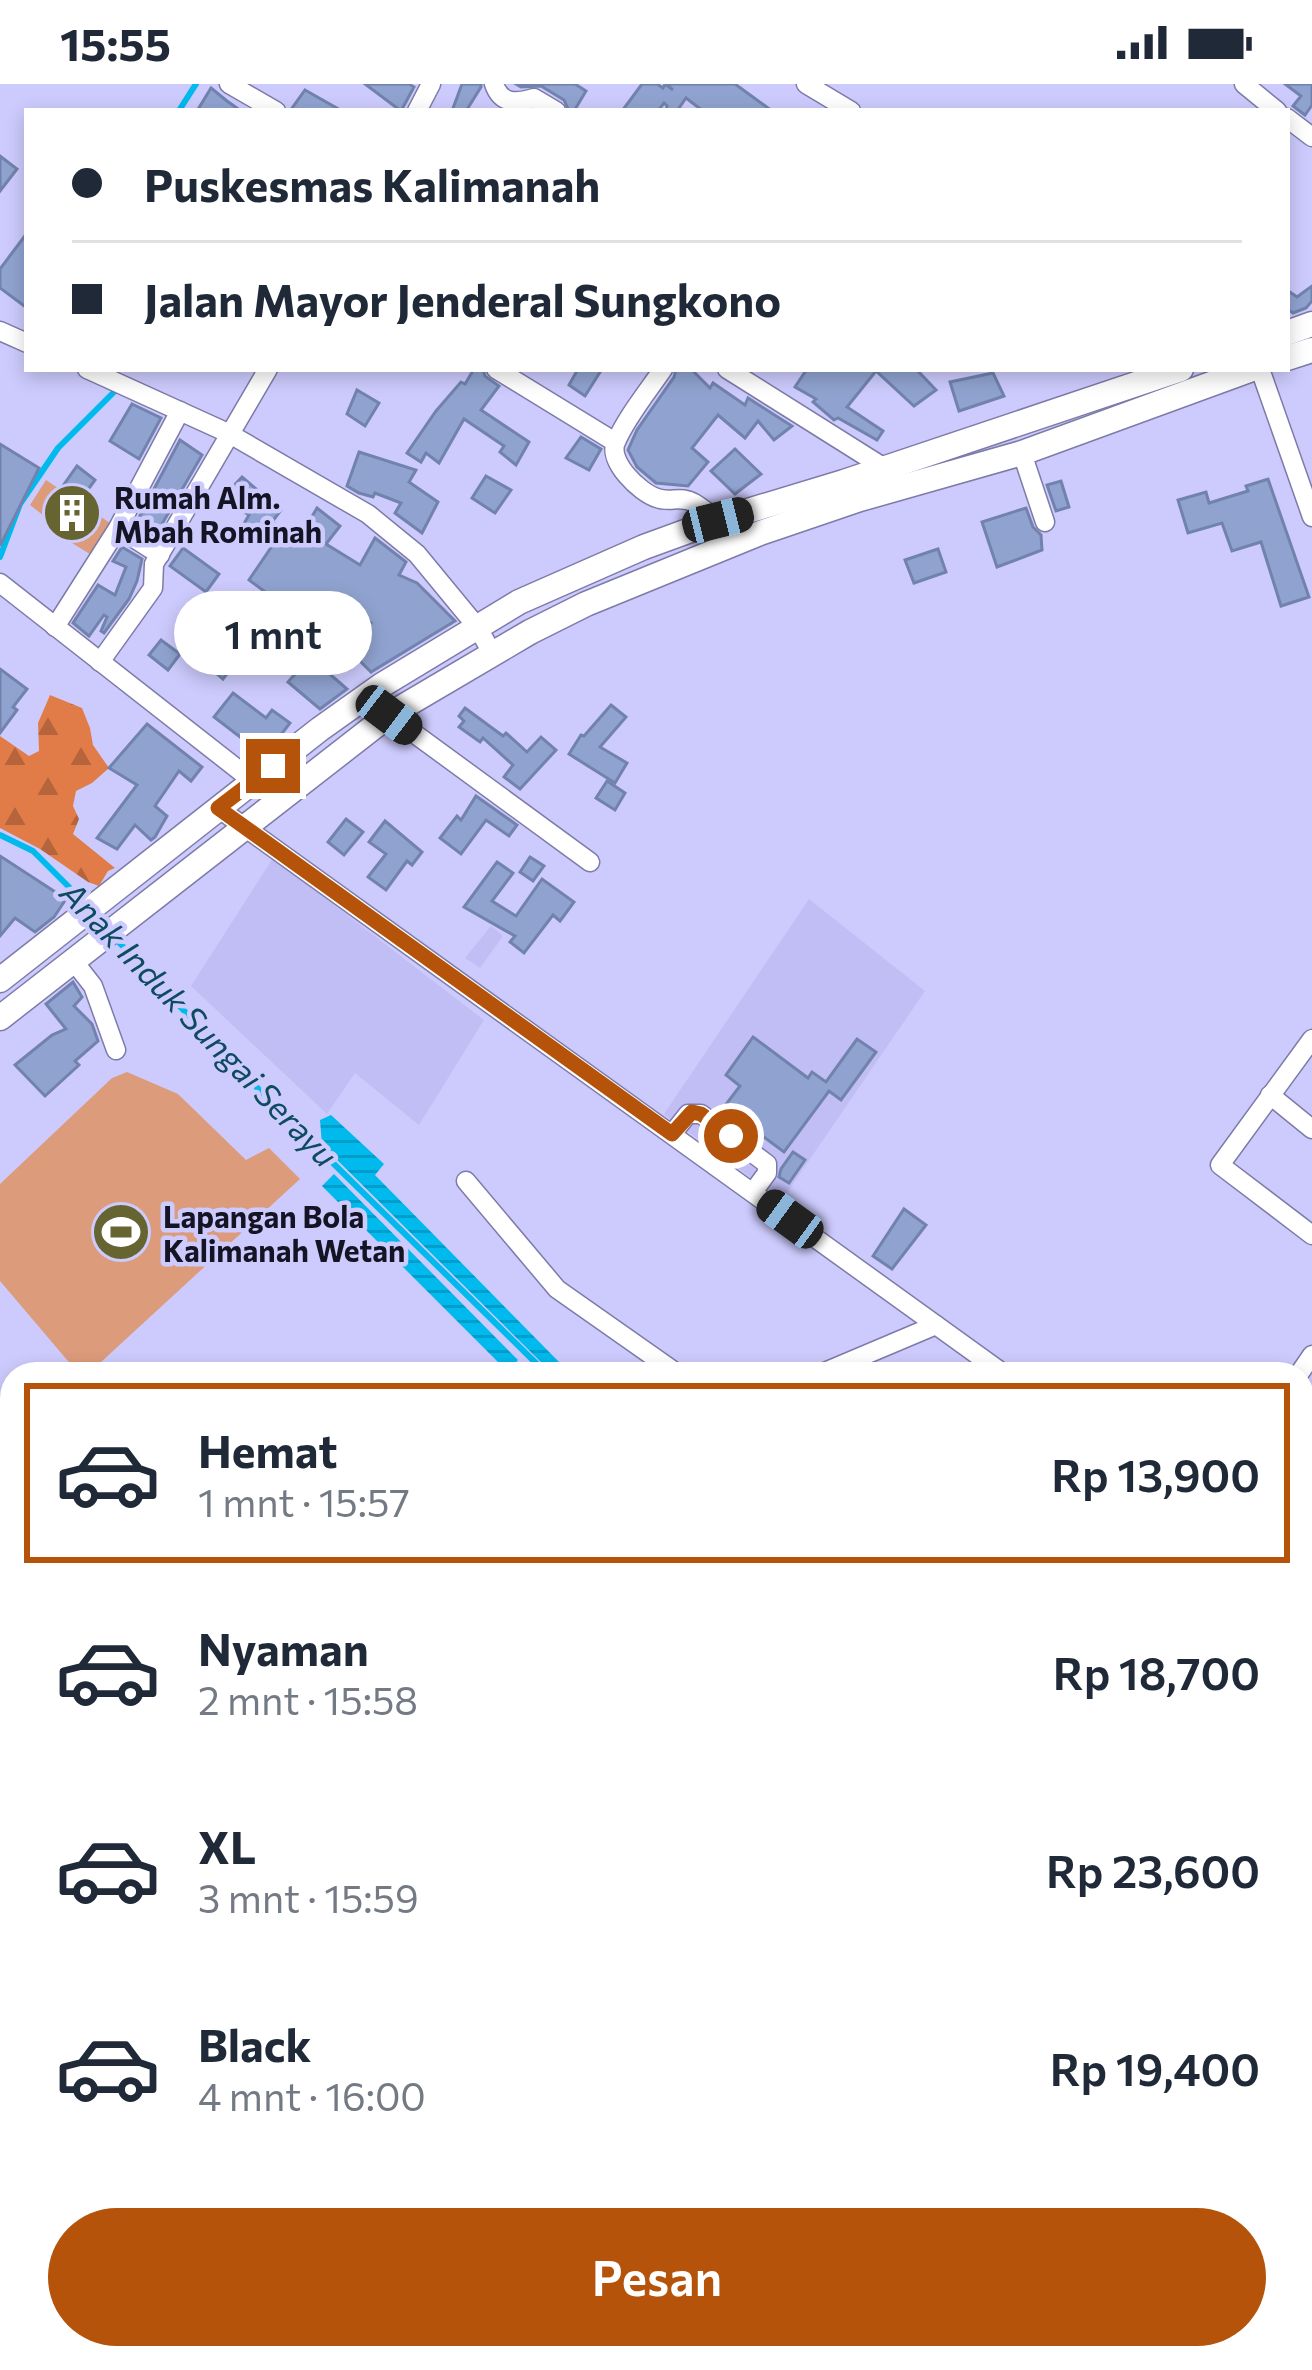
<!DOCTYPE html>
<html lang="id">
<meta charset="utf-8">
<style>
:root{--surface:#fff;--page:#f6f6f7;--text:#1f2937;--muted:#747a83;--line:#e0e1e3;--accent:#b45309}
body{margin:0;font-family:Commissioner,sans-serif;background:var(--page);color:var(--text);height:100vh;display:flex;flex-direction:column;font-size:45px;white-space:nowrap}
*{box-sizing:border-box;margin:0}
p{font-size:39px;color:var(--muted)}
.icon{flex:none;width:66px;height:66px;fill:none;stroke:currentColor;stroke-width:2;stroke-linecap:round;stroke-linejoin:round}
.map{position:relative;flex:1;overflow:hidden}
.sheet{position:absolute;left:0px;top:1278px;width:1314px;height:1008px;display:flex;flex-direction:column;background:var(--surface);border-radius:36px 36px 0 0;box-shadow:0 6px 18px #0003}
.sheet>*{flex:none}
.banner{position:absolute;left:24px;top:24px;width:1266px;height:264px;border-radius:0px;box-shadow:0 6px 18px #0003;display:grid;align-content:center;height:264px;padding:0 48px;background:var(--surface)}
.end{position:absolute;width:54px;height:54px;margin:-27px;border:15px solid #b45309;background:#fff;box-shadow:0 0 0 6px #fff}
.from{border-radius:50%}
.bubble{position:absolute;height:84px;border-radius:42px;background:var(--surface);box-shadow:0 6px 18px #0003;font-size:39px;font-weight:600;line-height:84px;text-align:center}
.car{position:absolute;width:36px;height:72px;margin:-36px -18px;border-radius:15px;box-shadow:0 0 9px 3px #0007;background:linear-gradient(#222 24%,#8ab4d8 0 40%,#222 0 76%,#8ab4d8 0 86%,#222 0)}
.banner b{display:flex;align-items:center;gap:42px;height:114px;font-size:45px}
.banner b+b{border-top:3px solid var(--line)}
.banner i{width:30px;height:30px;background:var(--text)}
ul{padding:21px 0 0;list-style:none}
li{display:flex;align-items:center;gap:36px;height:180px;margin:0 24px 18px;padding:0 24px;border:6px solid transparent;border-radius:0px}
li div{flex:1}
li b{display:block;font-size:45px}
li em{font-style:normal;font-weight:600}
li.active{border-color:var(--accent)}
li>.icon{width:108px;height:108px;stroke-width:1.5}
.button{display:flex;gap:24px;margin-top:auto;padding:24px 48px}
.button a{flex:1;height:138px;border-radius:72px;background:var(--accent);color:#fff;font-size:48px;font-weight:600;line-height:138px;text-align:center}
.status{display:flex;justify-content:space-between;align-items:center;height:84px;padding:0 60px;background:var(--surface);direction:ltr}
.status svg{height:33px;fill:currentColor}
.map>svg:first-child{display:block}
.built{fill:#c0bef5}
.green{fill:#dc9b7b}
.forest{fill:url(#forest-firs)}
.water{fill:url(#water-rules)}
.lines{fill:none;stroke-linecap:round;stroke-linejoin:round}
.stream{stroke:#00b9ed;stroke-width:6}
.building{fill:#90a3d0;stroke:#7183ad;stroke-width:3}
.minor-casing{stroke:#7d7ba8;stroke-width:21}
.major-casing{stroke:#7d7ba8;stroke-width:27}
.minor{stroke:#fff;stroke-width:18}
.major{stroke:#fff;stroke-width:24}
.route{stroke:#b45309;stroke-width:15}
.labels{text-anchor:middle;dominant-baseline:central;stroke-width:9;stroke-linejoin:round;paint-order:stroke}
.poi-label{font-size:30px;font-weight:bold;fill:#151425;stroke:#cdcbfd;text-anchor:start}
.water-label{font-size:33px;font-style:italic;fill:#0e4b60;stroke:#cdcbfd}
</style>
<div class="status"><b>15:55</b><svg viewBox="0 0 49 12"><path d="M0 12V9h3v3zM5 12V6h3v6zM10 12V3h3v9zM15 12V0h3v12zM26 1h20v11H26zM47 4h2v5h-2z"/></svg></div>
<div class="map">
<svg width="1312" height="2286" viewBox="0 0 1312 2286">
<defs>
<pattern id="forest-firs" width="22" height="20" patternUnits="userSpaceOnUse" patternTransform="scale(3)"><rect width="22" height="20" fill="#e17c48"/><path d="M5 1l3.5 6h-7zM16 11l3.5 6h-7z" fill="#b5643c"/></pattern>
<pattern id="water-rules" width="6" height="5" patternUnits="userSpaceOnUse" patternTransform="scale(3)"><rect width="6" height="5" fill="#00b9ed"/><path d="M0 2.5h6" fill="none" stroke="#019ecb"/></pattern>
</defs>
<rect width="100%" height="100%" fill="#cdcbfd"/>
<g class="built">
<path d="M273,774L484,936L419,1041L355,989L327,1030L191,902Z"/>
<path d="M809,815L925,907L782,1116L664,1030Z"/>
<path d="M491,842L503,852L480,884L465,874Z"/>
</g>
<g class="green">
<path d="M46,396L113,441L93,472L51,446L53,439L30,421Z"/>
<path d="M127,988L178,1010L246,1076L269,1064L300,1095L88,1290H79L0,1197V1100L112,994Z"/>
</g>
<path class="forest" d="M50,611L82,624L90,644L93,661L109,684L92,699L76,707L73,722L79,735L73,750L115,784L108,787L99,802L88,798L40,765L0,744V652L29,672L39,667L38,639Z"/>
<g class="water">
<path d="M331,1031L384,1080L375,1091L560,1279L551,1288L322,1061L320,1036Z"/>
<path d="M334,1090L518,1276L508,1288L322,1102Z"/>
</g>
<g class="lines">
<g class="stream">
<path d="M183,27L180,25L196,0"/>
<path d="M0,473L20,420L58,364L117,305"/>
<path d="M0,751L33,767L85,819"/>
<path d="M113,852L269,1016L547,1290"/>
<path d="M1008,2286L1012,2274"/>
</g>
</g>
<g class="building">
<path d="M365,0H409L414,3L401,27Z"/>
<path d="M462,0H481V3L466,27H452Z"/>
<path d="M516,0H575L586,7L574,27H569L564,16L541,2L521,3Z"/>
<path d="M642,0H657L663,4L665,0L673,6L667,0H735L772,27H703L686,14L677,27H666L667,22L664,19L658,27H622Z"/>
<path d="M1285,0H1312V21L1305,31L1293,22L1301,12Z"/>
<path d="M211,4L227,17L241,27H197Z"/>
<path d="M305,6L342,27H290Z"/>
<path d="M0,72L17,85L0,107Z"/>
<path d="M27,149V224L0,204V185Z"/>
<path d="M1312,202V217L1306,224L1293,229L1287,225V206L1297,213Z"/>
<path d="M474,285H483L485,292L499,302L481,326L529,358L516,381L500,368L504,362L464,335L439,379L426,369L421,378L407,369L436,327L461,298L465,300Z"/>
<path d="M578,285H602L585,312L569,301Z"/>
<path d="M676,285H691L710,304L713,299L745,321L748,314L792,342L774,356L758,337L745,354L718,331L692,364L708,378L688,402L656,399L637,383L628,366L637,346L674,293Z"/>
<path d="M807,285H916L936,306L914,322L876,287L847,323L883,347L877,356L838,334L834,336L813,318L816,315L795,303Z"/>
<path d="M993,289L1004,312L959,327L950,298Z"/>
<path d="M357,306L379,319L365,342L347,330Z"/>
<path d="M132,320L161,334L139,375L110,357Z"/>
<path d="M581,353L601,365L589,386L566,374Z"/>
<path d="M180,356L202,371L155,452L136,439Z"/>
<path d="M0,360L39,384L0,462Z"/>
<path d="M735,365L761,390L735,410L711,387Z"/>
<path d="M359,368L416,386L409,398L438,418L422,449L395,429L401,419L375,409L373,413L359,409L347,402Z"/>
<path d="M77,382L95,396L79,418L60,406Z"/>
<path d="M486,392L511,406L495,429L472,414Z"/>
<path d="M242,393L281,426L272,438L298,456L317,424L340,442L326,460L360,481L375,454L406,478L399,491L417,499L455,537L371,588L355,572L362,563L357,556L371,539L326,515L316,529L291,510L284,522L249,496L272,462L242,443L249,431L222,414Z"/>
<path d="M1268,395L1309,513L1281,522L1261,458L1232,467L1222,439L1188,449L1178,416L1206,408L1209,419L1248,407L1246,402Z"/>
<path d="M1061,397L1069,423L1056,427L1047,401Z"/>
<path d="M67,413L88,428L77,444L56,429Z"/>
<path d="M1026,424L1033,443L1041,451L1042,466L997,483L982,438Z"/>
<path d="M122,463L142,475L137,497L129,515L104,549L101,547L107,533L104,531L89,552L73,539L98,501L115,511L126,483L113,477Z"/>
<path d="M183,464L219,490L206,508L170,482Z"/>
<path d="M938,465L946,488L914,499L905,476Z"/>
<path d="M161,556L180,570L168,586L149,571Z"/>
<path d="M219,571L233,582L223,595L210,584Z"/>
<path d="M310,573L347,605L320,625L288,598Z"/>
<path d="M0,585L27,605L13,623L17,626L0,649Z"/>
<path d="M233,609L266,634L272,626L290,639L273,661L257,674L244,664L248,659L214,633Z"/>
<path d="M611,621L626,633L600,663L627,679L615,699L569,670L581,651L584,652Z"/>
<path d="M465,624L503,652L506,649L527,668L541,653L556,666L520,705L504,693L513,681L483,654L480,658L459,643L464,637L459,632Z"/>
<path d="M147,640L202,683L191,697L179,687L155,722L167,732L155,753L151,756L135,741L117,765L97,754L137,701L109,684Z"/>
<path d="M607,697L625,709L615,726L596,714Z"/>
<path d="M476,712L517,741L509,752L486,736L461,770L440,754L457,732L461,736Z"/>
<path d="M346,735L363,748L344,771L328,758Z"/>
<path d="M385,737L422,768L412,781L407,777L386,806L368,793L386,770L369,758Z"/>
<path d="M0,772L66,815L54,833L35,848L15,834L0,852Z"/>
<path d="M530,773L544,782L533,797L520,788Z"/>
<path d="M497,778L513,789L492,817L516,832L542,795L574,818L560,837L553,831L524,869L510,858L515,852L464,823Z"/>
<path d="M73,898L82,913L74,922L92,940L98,957L75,977L79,981L45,1012L15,981L52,951L66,945L46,920Z"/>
<path d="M753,953L808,994L812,988L826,998L857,955L876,968L841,1016L829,1007L784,1068L724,1023L740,1002L726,991Z"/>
<path d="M793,1068L805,1076L789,1099L779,1093L781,1085Z"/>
<path d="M904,1125L926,1141L892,1185L873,1172Z"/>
</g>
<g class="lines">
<defs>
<g id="minor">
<path d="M229,0L276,27"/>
<path d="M494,0C501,21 517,19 534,14L556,27"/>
<path d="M806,0L851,27"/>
<path d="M1244,0L1277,27"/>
<path d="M417,27L431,0"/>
<path d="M1287,34L1312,53"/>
<path d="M0,247L27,259"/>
<path d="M87,285L228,349L368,430L417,470L478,544L492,569"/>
<path d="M496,285L615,358"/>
<path d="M663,285C648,307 626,334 616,358C607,377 640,409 657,414C670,419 681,411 694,419C715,432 719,440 727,463"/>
<path d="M727,285L883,383L886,392"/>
<path d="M1260,285L1312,433"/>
<path d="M1022,369L1045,438"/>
<path d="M118,444L160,471"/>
<path d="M0,499L277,716"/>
<path d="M55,543L118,444L180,327"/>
<path d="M100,578L153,504L154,480L268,285"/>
<path d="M389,631L590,778"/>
<path d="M218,724L936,1241"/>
<path d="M72,875L93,902L116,966"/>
<path d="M1312,955L1220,1081L1312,1151"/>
<path d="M1270,1011L1312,1045"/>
<path d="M672,1050L688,1030H701L767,1080V1089L753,1108"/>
<path d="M466,1097L557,1205L678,1290"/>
<path d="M820,1290L936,1241L1004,1290"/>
<path d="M1299,1290L1312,1271"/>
<path d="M1302,1507L1312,1514"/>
<path d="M0,1523L12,1533"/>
<path d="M1156,2286L1159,2274"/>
</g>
<g id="major">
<path d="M1287,249L1312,240"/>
<path d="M1287,274L1312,266"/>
<path d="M0,896L320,645L382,601L519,518L644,463L718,436L844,398L1181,285"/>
<path d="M0,934L389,631L530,548L586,520L760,449L860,415L1022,369L1252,285"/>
</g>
</defs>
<use href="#minor" class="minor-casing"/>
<use href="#major" class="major-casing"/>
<use href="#minor" class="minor"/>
<use href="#major" class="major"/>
</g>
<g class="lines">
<path class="route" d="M273,682L218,724L672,1050L692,1028L701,1030L731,1052"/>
</g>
<defs>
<symbol id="building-disc" viewBox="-11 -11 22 22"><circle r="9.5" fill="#666431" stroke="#cdcbfd"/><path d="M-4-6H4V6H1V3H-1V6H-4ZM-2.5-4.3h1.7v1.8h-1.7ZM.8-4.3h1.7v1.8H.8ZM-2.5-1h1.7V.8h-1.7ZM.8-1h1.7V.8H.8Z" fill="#fff"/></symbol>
<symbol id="stadium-disc" viewBox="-11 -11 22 22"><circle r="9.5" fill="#666431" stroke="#cdcbfd"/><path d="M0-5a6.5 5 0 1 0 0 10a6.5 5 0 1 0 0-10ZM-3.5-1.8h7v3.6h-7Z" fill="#fff"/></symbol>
</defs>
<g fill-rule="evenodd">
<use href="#building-disc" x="39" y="396" width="66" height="66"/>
<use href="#stadium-disc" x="88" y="1115" width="66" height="66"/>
</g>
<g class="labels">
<g class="poi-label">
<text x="114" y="412">Rumah Alm.<tspan x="114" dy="34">Mbah Rominah</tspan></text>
<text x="163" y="1131">Lapangan Bola<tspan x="163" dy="34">Kalimanah Wetan</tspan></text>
</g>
<g class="water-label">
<text transform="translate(200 939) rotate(46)">Anak Induk Sungai Serayu</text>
</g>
</g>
</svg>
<i class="end from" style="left:731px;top:1052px"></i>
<i class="end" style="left:273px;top:682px"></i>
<div class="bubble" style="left:174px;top:507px;width:198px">1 mnt</div>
<i class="car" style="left:718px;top:436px;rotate:76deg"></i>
<i class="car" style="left:389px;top:631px;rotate:127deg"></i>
<i class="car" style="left:790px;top:1135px;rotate:306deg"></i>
<div class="banner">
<b><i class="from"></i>Puskesmas Kalimanah</b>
<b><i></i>Jalan Mayor Jenderal Sungkono</b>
</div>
<section class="sheet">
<ul>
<li class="active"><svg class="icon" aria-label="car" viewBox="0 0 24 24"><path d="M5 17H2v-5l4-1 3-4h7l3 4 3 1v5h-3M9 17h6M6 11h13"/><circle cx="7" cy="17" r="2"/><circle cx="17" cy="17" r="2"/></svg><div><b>Hemat</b><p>1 mnt · 15:57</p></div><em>Rp 13,900</em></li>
<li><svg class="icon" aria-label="car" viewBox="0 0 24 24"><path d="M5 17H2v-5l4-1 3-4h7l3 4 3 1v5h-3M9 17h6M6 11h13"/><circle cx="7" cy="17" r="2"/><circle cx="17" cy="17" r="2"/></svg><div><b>Nyaman</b><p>2 mnt · 15:58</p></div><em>Rp 18,700</em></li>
<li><svg class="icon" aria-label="car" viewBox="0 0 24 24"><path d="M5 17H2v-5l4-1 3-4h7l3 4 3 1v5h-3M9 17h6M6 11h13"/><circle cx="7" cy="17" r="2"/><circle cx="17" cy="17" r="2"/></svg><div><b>XL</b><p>3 mnt · 15:59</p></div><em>Rp 23,600</em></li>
<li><svg class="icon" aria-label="car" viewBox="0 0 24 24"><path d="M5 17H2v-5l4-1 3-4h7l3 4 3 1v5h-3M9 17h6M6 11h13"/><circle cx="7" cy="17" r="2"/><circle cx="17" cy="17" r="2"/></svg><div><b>Black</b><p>4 mnt · 16:00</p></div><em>Rp 19,400</em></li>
</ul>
<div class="button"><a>Pesan</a></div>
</section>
</div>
